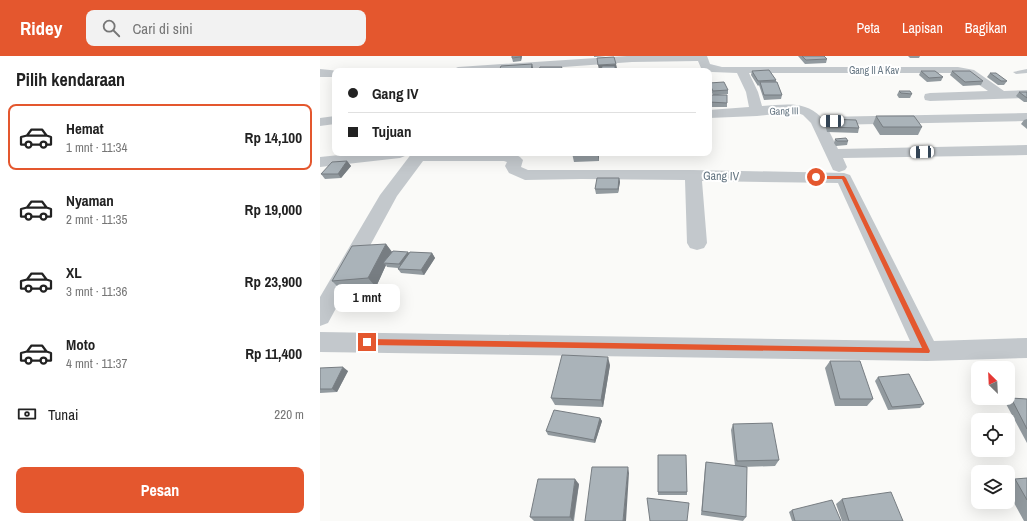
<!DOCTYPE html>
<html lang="id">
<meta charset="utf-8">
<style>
:root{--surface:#fff;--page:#f2f2f2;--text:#222;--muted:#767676;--line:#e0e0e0;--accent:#e4572e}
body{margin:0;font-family:"Archivo Narrow",sans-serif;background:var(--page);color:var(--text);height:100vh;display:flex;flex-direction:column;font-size:15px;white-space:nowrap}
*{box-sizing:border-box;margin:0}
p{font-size:13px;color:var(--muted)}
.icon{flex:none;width:22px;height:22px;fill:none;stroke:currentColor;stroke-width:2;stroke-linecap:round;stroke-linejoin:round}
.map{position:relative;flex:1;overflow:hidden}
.side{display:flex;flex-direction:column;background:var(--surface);width:320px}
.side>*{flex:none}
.top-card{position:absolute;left:12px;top:12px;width:380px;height:88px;border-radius:8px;box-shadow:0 4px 16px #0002;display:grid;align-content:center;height:88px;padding:0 16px;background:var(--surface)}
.needle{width:26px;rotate:336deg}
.tools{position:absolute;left:651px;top:305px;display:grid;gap:8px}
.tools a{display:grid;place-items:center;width:44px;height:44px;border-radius:8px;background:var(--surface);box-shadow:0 4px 16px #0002;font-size:20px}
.end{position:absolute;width:18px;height:18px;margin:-9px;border:5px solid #e4572e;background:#fff;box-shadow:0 0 0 2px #fff}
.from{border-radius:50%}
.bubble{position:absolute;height:28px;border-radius:8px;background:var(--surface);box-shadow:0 4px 16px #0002;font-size:13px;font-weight:800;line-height:28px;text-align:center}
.car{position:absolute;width:12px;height:24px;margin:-12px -6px;border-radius:5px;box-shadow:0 0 3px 1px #0007;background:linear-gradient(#fff 24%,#345 0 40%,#fff 0 76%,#345 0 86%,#fff 0)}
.top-card b{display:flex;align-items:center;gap:14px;height:38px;font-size:15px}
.top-card b+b{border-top:1px solid var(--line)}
.top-card i{width:10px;height:10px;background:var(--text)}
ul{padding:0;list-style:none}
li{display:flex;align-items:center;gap:12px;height:66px;margin:0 8px 6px;padding:0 8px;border:2px solid transparent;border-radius:8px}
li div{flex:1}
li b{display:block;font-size:15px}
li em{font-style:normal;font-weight:800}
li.selected{border-color:var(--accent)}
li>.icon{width:36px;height:36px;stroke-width:1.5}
h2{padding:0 16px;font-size:18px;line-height:48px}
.pay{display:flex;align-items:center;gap:10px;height:44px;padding:0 16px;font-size:15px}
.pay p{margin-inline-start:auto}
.action{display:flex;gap:8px;margin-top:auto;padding:8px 16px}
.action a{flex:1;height:46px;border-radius:8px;background:var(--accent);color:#fff;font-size:16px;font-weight:800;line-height:46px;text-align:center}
header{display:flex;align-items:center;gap:24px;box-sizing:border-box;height:56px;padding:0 20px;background:var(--accent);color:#fff}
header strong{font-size:19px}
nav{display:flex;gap:22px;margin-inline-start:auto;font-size:14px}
.search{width:280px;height:36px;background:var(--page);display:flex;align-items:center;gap:10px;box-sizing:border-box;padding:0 14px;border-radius:8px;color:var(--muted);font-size:15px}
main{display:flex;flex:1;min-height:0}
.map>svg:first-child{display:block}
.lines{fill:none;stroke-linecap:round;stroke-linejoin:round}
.lane{fill:#c3c8cc;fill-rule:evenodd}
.street{fill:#c3c8cc;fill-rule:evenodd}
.wall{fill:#929a9f}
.shaded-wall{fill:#777d82}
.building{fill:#aab3b9;stroke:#777d82}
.route{fill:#e4572e}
.labels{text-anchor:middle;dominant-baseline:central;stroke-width:4;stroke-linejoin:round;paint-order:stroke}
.far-street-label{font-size:10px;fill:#657683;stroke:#fff}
.street-label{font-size:12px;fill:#657683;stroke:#fff}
</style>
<header>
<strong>Ridey</strong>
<div class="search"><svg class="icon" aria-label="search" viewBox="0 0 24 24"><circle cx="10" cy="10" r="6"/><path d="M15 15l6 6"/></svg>Cari di sini</div>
<nav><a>Peta</a><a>Lapisan</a><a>Bagikan</a></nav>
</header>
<main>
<section class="side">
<h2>Pilih kendaraan</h2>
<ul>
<li class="selected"><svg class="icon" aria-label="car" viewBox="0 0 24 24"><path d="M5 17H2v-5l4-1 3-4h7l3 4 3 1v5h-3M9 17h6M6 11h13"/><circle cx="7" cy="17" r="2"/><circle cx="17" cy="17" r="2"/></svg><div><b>Hemat</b><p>1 mnt · 11:34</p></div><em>Rp 14,100</em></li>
<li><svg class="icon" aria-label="car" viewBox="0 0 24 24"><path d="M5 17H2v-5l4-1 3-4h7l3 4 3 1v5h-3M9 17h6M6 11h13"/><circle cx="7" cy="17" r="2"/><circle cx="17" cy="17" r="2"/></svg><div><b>Nyaman</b><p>2 mnt · 11:35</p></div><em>Rp 19,000</em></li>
<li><svg class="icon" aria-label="car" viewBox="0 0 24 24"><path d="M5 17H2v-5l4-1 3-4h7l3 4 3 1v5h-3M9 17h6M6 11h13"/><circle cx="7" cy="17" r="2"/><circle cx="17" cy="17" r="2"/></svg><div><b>XL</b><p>3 mnt · 11:36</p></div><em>Rp 23,900</em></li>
<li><svg class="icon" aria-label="car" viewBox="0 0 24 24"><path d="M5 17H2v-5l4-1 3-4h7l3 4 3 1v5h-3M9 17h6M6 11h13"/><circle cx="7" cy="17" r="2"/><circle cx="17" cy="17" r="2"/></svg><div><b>Moto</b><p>4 mnt · 11:37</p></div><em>Rp 11,400</em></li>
</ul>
<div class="pay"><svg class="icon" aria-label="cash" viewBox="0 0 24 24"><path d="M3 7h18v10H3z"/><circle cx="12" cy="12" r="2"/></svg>Tunai<p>220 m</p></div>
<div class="action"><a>Pesan</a></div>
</section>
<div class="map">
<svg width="707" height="465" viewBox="0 0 707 465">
<rect width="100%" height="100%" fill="#fafaf8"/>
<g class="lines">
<path class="lane" d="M707,13V17L696,18L693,16Z"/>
<g class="street">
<path d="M307,0H387L390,8L402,11H638L654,14L684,35L707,34V42L610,45L605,44L604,41L605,38L610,37L668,35L646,20L638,17H429L438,36L442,50C464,49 484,44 501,61L707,57V65L506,69L518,93L707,89V99L523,102L527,111L525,114L519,116L513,114L491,67L483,59L478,57H464L437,60L389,62V54L429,51L426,36L417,17L392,16L381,12L378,5L312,6L188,15H132L134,13L138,11Z"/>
<path d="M0,13L20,15H15V21H0Z"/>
<path d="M15,60V68L0,70V62Z"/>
<path d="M39,97H88L85,100L80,102L0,111V101Z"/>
<path d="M92,97H193L200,101L203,104L201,111L208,114H373L524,117L530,119L614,285L707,282V302L607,305L0,296V276L590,285L518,127L382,125L387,187L384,192L377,194L370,192L367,187L365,124L262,123L205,124L189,117L185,110L187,106L184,105H103L77,140L8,267L0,270V241L60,139Z"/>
</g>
</g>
<g class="wall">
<path d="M192,0H202L201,5L193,6L192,2Z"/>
<path d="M274,0H286L274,1Z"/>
<path d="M478,0H504L507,3L506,7L485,8Z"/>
<path d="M588,0H600L599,2H590Z"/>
<path d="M432,15L456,24V26L462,39L461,43L444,44L439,29L438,30L431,19Z"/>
<path d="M601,15L623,21L621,25L607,26L599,19Z"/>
<path d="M632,15L663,25L661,29L643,30L630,19Z"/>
<path d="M670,17L687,25L684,29H678L667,21Z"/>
<path d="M389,27L408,34V38L398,39L407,47V51H389V39H393L389,31Z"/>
<path d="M579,35L592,38L590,42H579L577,39Z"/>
<path d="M699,36H707V46H704L696,40Z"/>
<path d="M556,60L602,71L598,79H560L553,68Z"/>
<path d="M506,63L539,72L538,77L507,76L505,68Z"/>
<path d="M707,63V73L701,68L704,64Z"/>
<path d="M515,83L528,85L527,89L516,90L514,87Z"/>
<path d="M252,97H279V105L254,106Z"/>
<path d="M27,105L31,110L21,122L5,123L1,118Z"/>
<path d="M299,122L300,126L298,137L276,138L275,133Z"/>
<path d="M66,188L72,196L112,197L115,202L104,219L81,217L78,213V212L67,211L66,209L56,231L20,233L12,225Z"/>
<path d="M510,305L553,343L547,350H515L505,312Z"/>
<path d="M290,309L283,351L235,349L231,342Z"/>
<path d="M0,312L28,315L17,336L0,337Z"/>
<path d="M558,321L604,348L600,352L568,354L555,325Z"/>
<path d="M691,342L707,343V387L685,346Z"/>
<path d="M280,362L282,365L275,387L228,379L226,375Z"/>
<path d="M413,368L459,404L455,410L422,411L426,461L423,465L381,459L385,411L386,406L415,410L411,374Z"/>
<path d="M707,422V465H704L688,436V426L695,423Z"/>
<path d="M259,428L254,465H214L210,461Z"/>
<rect x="338" y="436" width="29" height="3"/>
<path d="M522,443L583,465H522L516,448Z"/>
<path d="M472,454L521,465H472L469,456Z"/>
</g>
<g class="shaded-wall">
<path d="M201,0H202L201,5L200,1Z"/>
<path d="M212,8L214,15H211Z"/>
<path d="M296,8L297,12H296V15H295V12L279,14L278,9Z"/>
<path d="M277,97H279V105Z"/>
<path d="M27,105L31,110L21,122L18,118Z"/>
<path d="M299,122L300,126L298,137V133Z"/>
<path d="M66,188L72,196L63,207L66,209L56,231L48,222Z"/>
<path d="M88,196L91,200L83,212L79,208Z"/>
<path d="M112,197L115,202L104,219L101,214Z"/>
<path d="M288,301L290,309L283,351L281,344Z"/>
<path d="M23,311L28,315L17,336L12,333Z"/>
<path d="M280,362L282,365L275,387L274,384Z"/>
<path d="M308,411L309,417L306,465H303Z"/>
<path d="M255,423L259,428L253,465L250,461Z"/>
</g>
<g class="building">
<path d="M192,0H201L200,1L192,2Z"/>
<path d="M482,0H504L507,3L486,4Z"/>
<path d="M294,1L296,8L278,9L277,2Z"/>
<path d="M212,8L211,15H179L181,10Z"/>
<path d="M282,10H295V15H281Z"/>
<path d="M220,11H242L240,15H218Z"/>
<path d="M179,13V15H160V14Z"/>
<path d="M449,14L456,24L438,25L432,15Z"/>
<path d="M601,15H615L623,21L609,22Z"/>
<path d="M632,15H650L663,25L645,26Z"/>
<path d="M670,17H676L687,25H681Z"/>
<path d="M404,26L408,34L393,35L389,27Z"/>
<path d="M440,26H457L462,39H444Z"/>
<path d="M579,35H590L592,38L581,37Z"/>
<path d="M699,36H707V42Z"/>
<path d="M389,39H407V47L389,46Z"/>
<path d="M556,60H594L602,71H563Z"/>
<path d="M506,63L536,64L539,72L509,71Z"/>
<path d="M526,82L528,85H517L515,83Z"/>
<path d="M252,97H267L252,98Z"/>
<path d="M27,105L18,118H1L12,106Z"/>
<path d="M277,122H299L298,133H275Z"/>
<path d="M66,188L48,222L12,225L32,190Z"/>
<path d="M73,195L88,196L79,208L63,207Z"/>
<path d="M90,196L112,197L101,214L78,213Z"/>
<path d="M242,299L288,301L281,344L231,342Z"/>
<path d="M510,305H540L553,343H520Z"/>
<path d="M23,311L12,333H0V312Z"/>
<path d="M589,318L604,348L572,351L558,321Z"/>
<path d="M691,342L707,343V373Z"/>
<path d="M234,354L280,362L274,384L226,375Z"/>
<path d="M452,367L459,404L417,405L413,368Z"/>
<path d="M338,399H366L367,436H338Z"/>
<path d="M386,406L427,411L426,461L382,455Z"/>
<path d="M272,411H308L303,465H265Z"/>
<path d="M707,422V444L695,423Z"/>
<path d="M218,423H255L250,461H210Z"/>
<path d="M571,436L583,465H529L522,443Z"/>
<path d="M327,442L369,447L367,465H330Z"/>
<path d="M512,444L521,465H475L472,454Z"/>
</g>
<path class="route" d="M495,120H524L526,122L610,295L609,297L47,289L43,286L47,283L602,292L522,123H496L494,121Z"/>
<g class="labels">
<g class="far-street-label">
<text x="554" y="14">Gang II A Kav</text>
<text transform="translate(464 55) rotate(-1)">Gang III</text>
</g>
<g class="street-label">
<text transform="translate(401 120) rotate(1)">Gang IV</text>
</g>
</g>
</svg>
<div class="tools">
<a><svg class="needle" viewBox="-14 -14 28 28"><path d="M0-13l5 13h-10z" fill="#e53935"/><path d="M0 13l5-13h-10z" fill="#767676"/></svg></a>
<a><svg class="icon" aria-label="locate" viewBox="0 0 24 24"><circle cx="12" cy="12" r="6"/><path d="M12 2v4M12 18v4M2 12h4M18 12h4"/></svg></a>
<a><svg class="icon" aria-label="layers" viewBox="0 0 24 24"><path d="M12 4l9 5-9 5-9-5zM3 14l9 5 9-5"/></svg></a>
</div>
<i class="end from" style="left:496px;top:121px"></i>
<i class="end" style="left:47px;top:286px"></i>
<div class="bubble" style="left:14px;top:228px;width:66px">1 mnt</div>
<i class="car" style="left:512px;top:65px;rotate:269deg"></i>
<i class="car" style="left:602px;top:96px;rotate:268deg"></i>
<div class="top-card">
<b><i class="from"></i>Gang IV</b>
<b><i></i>Tujuan</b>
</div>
</div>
</main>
